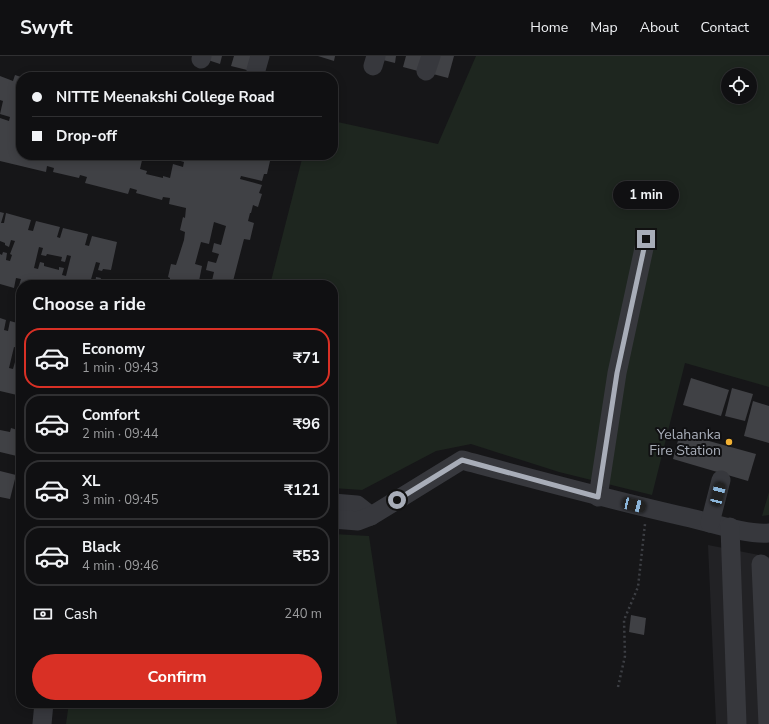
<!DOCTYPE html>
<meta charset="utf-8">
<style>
:root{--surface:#101012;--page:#1e1e20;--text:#f1f3f6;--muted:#9c9d9f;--line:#303032;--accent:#d93025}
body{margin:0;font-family:"Nunito Sans",sans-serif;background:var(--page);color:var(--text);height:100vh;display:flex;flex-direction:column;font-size:15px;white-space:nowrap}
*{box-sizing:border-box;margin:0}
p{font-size:13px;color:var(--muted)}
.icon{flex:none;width:22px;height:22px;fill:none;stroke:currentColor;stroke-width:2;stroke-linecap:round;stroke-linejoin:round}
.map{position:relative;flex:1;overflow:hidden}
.panel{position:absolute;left:16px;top:224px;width:322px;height:428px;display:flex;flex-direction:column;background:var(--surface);border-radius:16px;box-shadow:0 2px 10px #0003,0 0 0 1px var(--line)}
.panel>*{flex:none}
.guide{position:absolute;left:16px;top:16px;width:322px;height:88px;border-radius:16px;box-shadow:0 2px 10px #0003,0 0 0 1px var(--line);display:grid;align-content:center;height:88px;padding:0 16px;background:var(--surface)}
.tools{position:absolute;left:721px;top:12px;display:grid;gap:8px}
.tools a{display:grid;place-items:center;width:36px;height:36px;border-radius:50%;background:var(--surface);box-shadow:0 2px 10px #0003,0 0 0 1px var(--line);font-size:20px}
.end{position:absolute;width:18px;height:18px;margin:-9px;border:5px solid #a8adb8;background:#111;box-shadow:0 0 0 2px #111}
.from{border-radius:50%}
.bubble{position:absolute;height:28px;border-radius:14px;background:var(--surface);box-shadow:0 2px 10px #0003,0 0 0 1px var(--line);font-size:13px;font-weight:700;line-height:28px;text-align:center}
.car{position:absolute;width:12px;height:24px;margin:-12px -6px;border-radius:5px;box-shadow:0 0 3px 1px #0007;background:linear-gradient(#222 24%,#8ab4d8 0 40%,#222 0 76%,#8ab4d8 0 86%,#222 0)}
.guide b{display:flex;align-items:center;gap:14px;height:38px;font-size:15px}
.guide b+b{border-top:1px solid var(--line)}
.guide i{width:10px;height:10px;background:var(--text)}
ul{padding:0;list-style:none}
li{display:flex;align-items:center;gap:12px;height:60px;margin:0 8px 6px;padding:0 8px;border:2px solid var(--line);border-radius:16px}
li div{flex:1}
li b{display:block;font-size:15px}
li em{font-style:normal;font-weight:700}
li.current{border-color:var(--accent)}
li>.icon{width:36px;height:36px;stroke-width:1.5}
h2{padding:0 16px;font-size:18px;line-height:48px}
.pay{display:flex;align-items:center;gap:10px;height:44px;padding:0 16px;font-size:15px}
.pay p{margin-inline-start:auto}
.action{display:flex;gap:8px;margin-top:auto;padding:8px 16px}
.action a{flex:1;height:46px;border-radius:24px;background:var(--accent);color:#fff;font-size:16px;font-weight:700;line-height:46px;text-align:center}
header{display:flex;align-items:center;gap:24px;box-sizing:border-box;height:56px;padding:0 20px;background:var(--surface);border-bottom:1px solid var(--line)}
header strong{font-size:19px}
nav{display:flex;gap:22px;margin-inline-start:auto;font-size:14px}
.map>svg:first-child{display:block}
.built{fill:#222225}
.green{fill:#1e261f;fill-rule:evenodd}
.building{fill:#404145;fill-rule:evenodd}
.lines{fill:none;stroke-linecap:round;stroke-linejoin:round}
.path{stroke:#3d3f44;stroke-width:2.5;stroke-dasharray:2 3;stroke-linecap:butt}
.minor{stroke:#37383d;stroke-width:19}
.route{stroke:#a8adb8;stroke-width:5}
.poi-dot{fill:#f2b134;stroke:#111113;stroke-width:1.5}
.labels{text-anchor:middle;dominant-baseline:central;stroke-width:4;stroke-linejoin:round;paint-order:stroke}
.poi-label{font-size:14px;fill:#a8adb8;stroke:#111113;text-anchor:end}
</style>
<header>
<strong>Swyft</strong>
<nav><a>Home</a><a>Map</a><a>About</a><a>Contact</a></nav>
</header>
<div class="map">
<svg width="769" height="668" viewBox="0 0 769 668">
<rect width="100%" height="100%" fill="#161618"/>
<path class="built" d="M708,489L769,501V668H716Z"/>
<g class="green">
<path d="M476,0H769V331L685,307L652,439L559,416L471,388L436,395L362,434L333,432V229H270L303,99H333V65L438,88ZM728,19H750V41H728Z"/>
<path d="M769,436V459L762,460Z"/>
<path d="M333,478L369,480L397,668H66L69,647H333Z"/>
</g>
<g class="building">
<path d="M206,0H222L220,8L205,3Z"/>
<path d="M234,0H251L247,14L231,10Z"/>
<path d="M318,0H335L334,5Z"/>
<path d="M380,0H396L395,7L379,3Z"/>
<path d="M406,0H422L418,15L403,11Z"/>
<path d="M438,0H454L448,22L433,18Z"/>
<path d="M15,19L21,21V99H138L143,100L140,113L147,115L146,118L163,122V120L170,122L173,108L183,111L184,106L174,103L176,99H266L265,104L270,105L267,118H264L262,125L241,120L240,123L262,129L259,137L262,138L258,151L253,149L251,157H250L248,165L254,167L250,184L244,183L232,229H211L214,216L206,214L208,205L216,207L219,198L212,196L214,187L221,189L226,170L214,166L209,188L201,186L195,208L202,210L199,225L207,227V229H169L170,222L168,221L171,208L176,209L184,184L185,176L180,174L183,161L185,162L186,152L169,148L170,142L163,141L162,144L136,137L137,134L130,132L128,138L85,127L87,121L80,119L79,122L53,116L54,112L47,110L46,116L0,105V62L9,65L10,61L0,58L3,45L0,44V20L13,25Z"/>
<path d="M0,156L4,157L1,167H4L6,157L31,164L28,174L33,175L36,165L60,171L57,181L60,182L63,172L88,178L85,189L89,190L92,180L117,186L111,214L103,213L102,215L98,214L100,207L96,206L90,227L95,228L96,221L101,222L100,225L107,227V229H21V234L18,233L21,223L16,222L14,232L0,228V198L2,199L3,196L7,197L6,204L10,205L12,199L10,198L15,185L11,184L9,191L5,189V187L0,185ZM39,191L43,192L41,199L46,200L47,198L62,201L61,205L65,206L67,199L71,200L66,220L62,219L64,212L59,211V214L44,210V207L40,206L38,213L34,212Z"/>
<path d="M0,262L6,264L4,274L8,275L10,265L21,268V301L16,300L18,292L14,291L9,312L13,313L15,306L19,307L18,310L21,311V330L17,339L0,335Z"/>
<path d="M691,322L729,334L721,360L683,349Z"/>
<path d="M732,332L753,338L745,365L725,360Z"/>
<path d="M753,345L769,350V387L744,380Z"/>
<path d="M11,372L21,375V401L0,396V374L10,376Z"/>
<path d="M680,377L756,398L748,425L673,403Z"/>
<path d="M0,415L16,419L10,443L0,441Z"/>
<path d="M631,559L646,562L644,579L629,576Z"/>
</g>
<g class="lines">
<path class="path" d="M618,631L625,600L624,564L638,531L645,468"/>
<g class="minor">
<path d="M201,3L202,0"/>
<path d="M373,10L376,0"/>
<path d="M256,14L260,0"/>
<path d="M426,15L431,0"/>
<path d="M598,441L617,317L646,183"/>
<path d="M333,447L357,449L371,460"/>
<path d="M333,463L358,465L371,460L462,404C537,424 611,444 686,461C709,466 746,479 769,477"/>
<path d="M710,467L721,424"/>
<path d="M730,471L737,668"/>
<path d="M761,508L768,668"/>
<path d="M42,668L44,647"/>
</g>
</g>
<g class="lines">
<path class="route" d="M397,444L462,404L598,441L617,317L646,183"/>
</g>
<circle class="poi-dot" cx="729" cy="386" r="4"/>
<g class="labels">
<g class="poi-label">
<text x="721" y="378">Yelahanka<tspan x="721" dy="16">Fire Station</tspan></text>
</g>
</g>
</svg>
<div class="tools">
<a><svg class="icon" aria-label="locate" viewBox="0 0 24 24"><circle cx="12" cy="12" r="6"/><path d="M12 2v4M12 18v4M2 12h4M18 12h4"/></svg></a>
</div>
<i class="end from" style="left:397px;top:444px"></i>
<i class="end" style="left:646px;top:183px"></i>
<div class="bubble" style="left:613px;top:125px;width:66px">1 min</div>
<i class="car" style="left:718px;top:438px;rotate:14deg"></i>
<i class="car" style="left:634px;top:449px;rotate:103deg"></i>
<div class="guide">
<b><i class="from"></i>NITTE Meenakshi College Road</b>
<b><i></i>Drop-off</b>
</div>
<section class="panel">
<h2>Choose a ride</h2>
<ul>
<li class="current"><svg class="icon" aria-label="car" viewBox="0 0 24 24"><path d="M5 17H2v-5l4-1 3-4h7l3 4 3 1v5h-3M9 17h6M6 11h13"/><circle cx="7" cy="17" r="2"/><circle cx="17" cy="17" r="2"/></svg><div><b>Economy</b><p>1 min · 09:43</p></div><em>₹71</em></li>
<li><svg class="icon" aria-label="car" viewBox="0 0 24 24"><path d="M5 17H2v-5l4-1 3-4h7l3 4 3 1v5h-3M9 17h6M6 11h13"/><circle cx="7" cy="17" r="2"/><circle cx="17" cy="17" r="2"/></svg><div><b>Comfort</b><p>2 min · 09:44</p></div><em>₹96</em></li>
<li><svg class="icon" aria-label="car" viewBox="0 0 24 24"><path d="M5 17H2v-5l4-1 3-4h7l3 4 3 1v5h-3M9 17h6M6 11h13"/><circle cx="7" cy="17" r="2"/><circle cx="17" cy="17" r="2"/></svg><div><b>XL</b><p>3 min · 09:45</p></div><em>₹121</em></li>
<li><svg class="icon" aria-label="car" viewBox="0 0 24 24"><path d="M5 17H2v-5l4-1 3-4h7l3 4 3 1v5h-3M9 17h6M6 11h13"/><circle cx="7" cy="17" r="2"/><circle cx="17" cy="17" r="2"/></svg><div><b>Black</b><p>4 min · 09:46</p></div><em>₹53</em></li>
</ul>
<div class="pay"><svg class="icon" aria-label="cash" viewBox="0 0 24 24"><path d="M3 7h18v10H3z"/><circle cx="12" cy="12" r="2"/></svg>Cash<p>240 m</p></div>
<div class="action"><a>Confirm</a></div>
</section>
</div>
